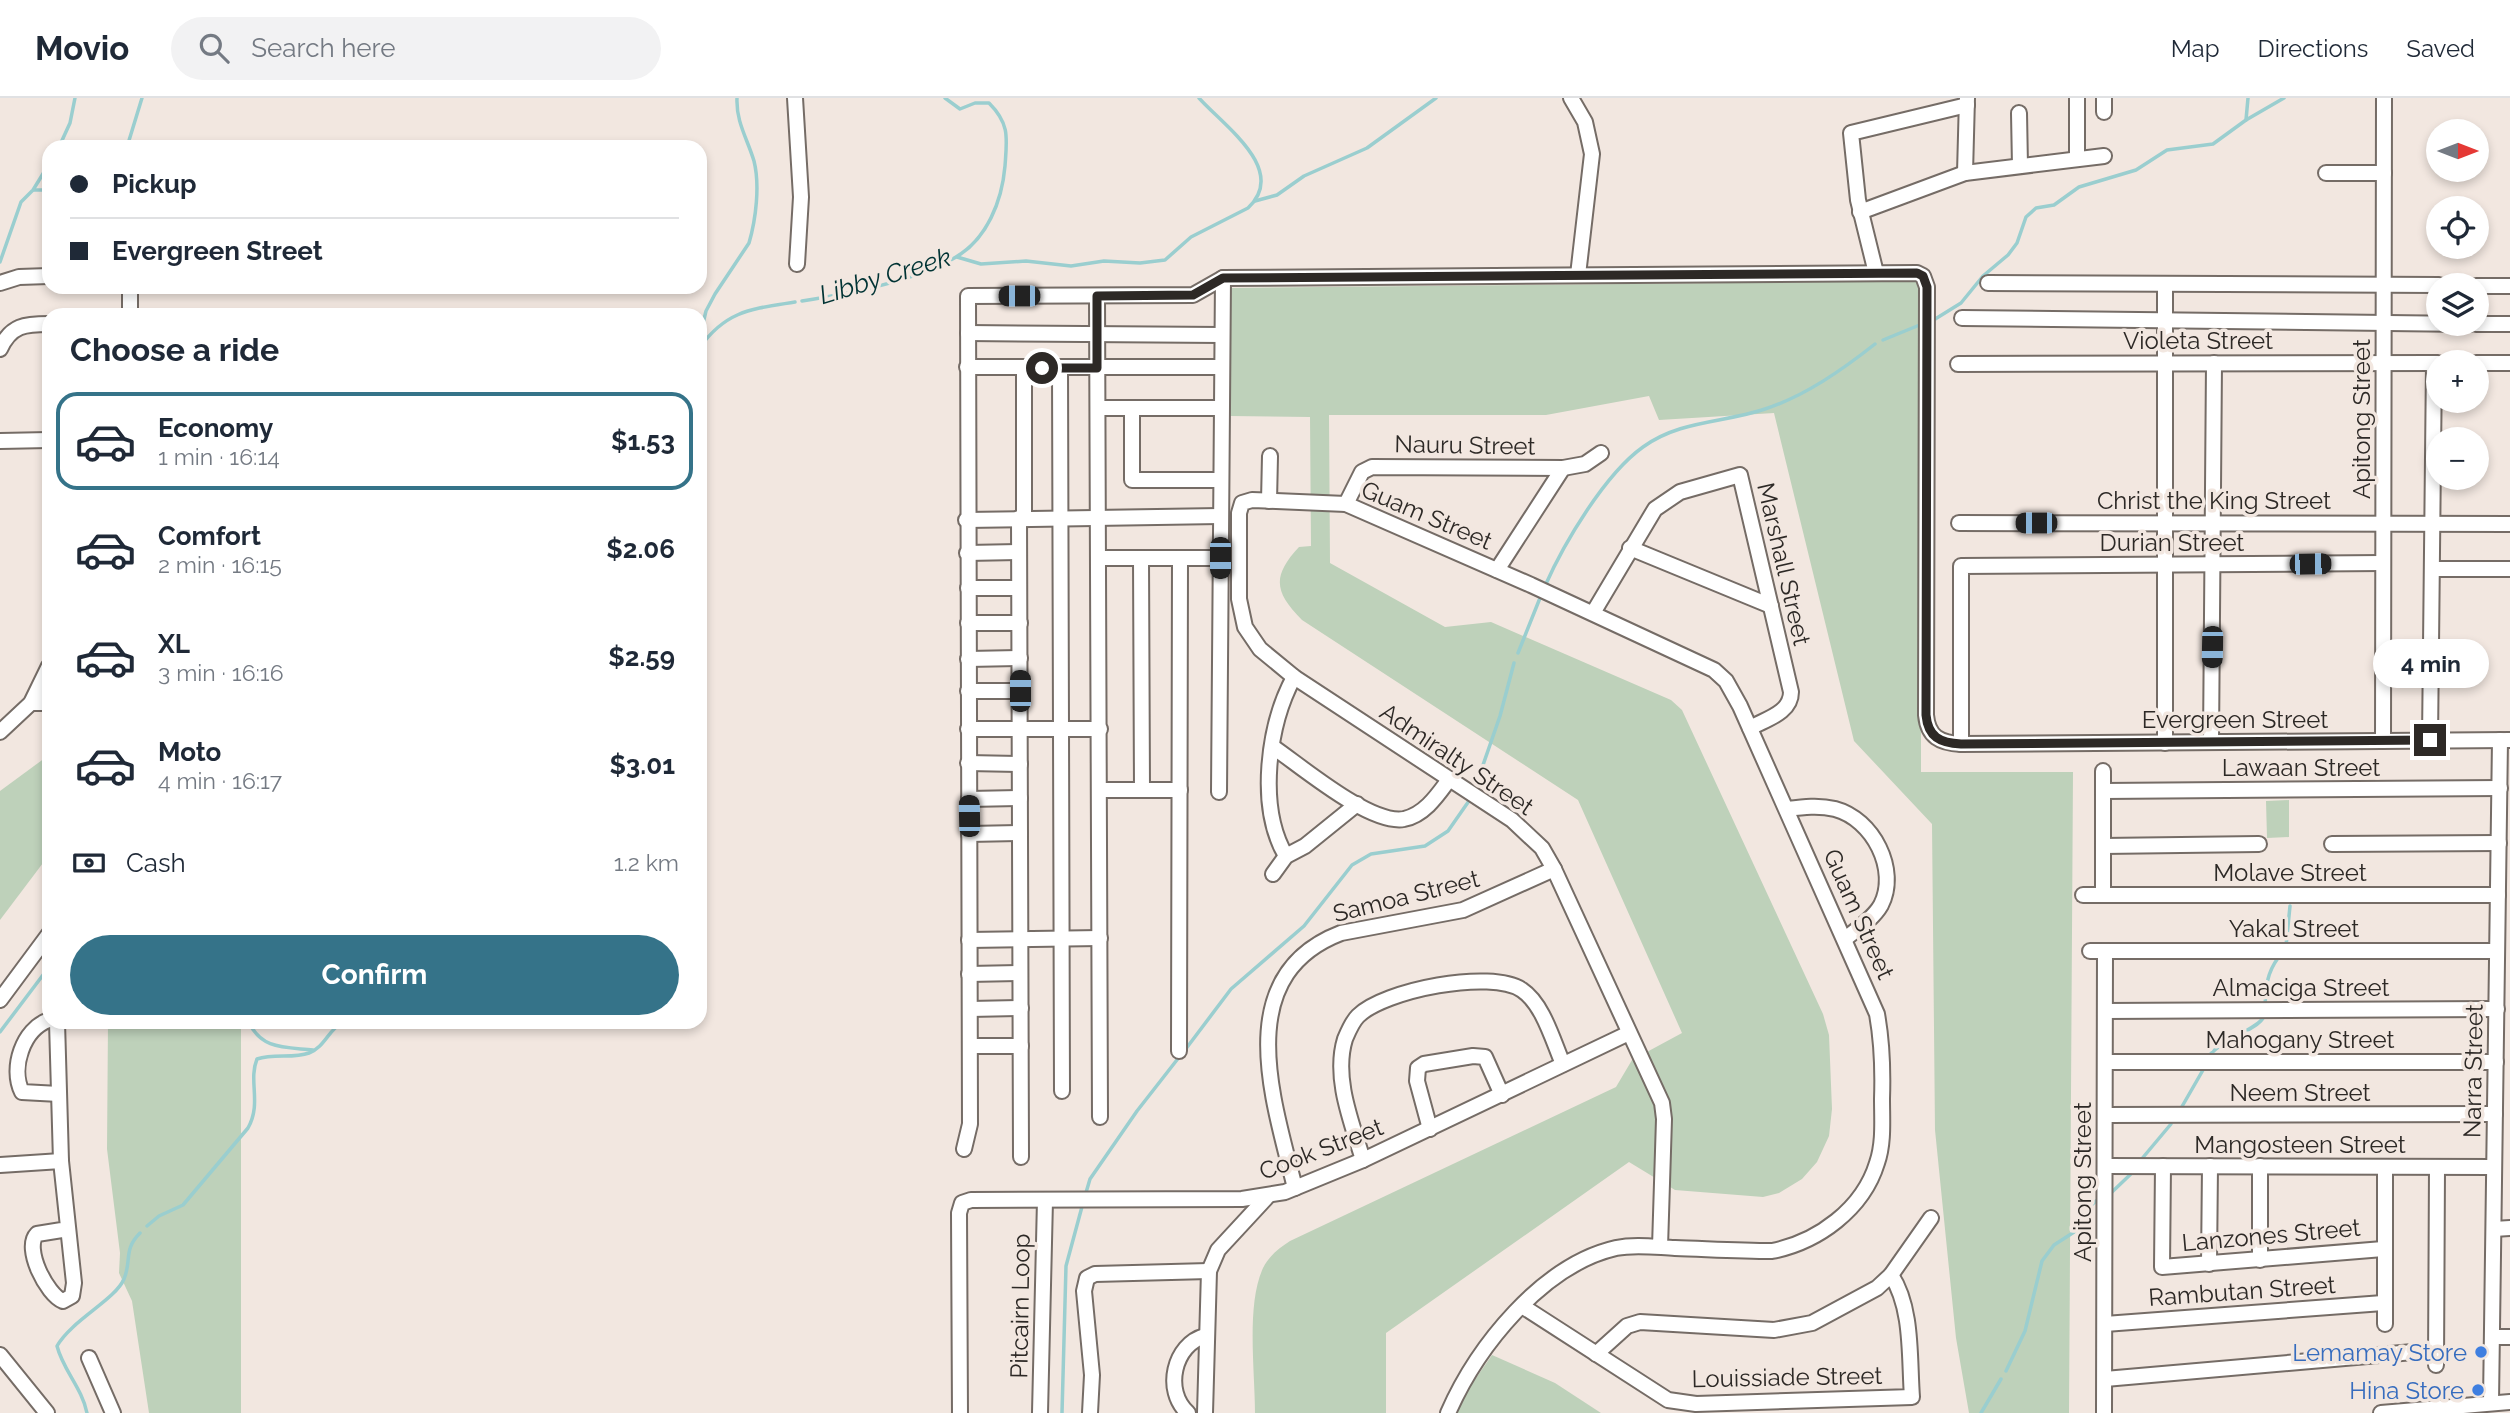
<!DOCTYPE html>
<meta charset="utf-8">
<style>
:root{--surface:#fff;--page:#f2f2f3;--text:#1f2937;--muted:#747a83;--line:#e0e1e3;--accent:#357389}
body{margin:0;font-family:Raleway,sans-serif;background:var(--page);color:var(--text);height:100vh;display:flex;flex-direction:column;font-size:26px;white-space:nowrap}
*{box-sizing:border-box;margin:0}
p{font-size:23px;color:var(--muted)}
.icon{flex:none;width:38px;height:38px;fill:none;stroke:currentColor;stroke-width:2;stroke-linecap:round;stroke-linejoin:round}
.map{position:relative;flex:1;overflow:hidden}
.details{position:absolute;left:42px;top:210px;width:665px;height:721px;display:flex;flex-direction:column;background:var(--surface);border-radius:21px;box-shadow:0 4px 10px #0003}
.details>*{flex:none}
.guide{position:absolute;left:42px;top:42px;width:665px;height:154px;border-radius:21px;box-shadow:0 4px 10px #0003;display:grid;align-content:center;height:154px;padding:0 28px;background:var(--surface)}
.needle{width:46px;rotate:90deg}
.tools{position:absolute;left:2426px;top:21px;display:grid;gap:14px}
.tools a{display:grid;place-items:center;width:63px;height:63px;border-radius:50%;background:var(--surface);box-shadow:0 4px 10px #0003;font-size:35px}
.end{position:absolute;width:32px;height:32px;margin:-16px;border:9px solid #2d2926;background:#fff;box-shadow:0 0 0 4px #fff}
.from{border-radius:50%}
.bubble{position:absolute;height:49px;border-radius:24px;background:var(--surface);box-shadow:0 4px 10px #0003;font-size:23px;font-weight:700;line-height:49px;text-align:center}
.car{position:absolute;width:21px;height:42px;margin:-21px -10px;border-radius:9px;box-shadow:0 0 5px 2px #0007;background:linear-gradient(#222 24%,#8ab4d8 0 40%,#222 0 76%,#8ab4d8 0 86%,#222 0)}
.guide b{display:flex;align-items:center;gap:24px;height:66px;font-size:26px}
.guide b+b{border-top:2px solid var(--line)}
.guide i{width:18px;height:18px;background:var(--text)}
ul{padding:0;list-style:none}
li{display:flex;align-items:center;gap:21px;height:98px;margin:0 14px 10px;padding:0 14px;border:4px solid transparent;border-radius:21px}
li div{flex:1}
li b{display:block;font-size:26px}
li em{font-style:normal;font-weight:700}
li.active{border-color:var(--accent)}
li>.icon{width:63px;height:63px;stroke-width:1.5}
h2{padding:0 28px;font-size:32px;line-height:84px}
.pay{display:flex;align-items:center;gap:18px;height:77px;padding:0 28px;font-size:26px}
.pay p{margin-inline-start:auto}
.action{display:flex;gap:14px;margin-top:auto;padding:14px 28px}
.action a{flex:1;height:80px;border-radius:42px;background:var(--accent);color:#fff;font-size:28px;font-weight:700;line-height:80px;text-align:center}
header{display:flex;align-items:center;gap:42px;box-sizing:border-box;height:98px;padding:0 35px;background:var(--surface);border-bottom:2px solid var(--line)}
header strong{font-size:33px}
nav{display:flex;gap:38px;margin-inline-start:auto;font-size:24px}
.search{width:490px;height:63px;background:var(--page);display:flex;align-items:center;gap:18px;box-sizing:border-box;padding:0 24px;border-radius:38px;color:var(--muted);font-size:26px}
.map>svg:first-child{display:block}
.green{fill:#bed1ba}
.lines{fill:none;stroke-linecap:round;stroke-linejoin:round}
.stream{stroke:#9acecf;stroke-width:3.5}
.minor-casing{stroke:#756c66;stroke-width:18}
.minor{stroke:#fff;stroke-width:14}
.route{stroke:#2d2926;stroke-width:9}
.shop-dot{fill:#3f7fe0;stroke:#f2e7e0;stroke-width:2.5}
.labels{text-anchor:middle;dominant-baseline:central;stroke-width:7;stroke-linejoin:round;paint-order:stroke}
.street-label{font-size:24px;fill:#2d2926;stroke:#f2e7e0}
.shop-label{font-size:24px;fill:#366cbe;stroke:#f2e7e0;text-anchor:end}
.water-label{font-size:26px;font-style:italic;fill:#003334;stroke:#f2e7e0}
</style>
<header>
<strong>Movio</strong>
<div class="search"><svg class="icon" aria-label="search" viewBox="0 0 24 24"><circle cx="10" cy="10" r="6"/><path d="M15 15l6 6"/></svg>Search here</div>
<nav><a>Map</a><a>Directions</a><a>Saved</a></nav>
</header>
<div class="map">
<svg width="2510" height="1315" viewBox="0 0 2510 1315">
<rect width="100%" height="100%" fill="#f2e7e0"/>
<g class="green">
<path d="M1921,183V674H2073L2069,1315H1969L1956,1240L1935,1032L1932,726L1854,643L1774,315L1659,322L1649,298L1546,317H1329L1330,465L1445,529L1491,524L1671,602L1682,612L1823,916L1829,937L1832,1011L1829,1038L1817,1064L1802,1081L1779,1095L1763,1099L1675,1092L1629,1064L1386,1235V1315H1255C1255,1273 1246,1207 1263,1170C1269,1158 1279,1150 1290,1143L1616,989L1632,962L1682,935L1578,702L1302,522C1274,494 1272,478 1299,449L1311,448L1310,319L1230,318L1231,190Z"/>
<path d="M49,657V757L0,822V693Z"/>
<path d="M2289,702V739L2267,740L2266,703Z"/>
<path d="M108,924H241V1315H149L132,1203L119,1175L120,1155L107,1051Z"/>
<path d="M1492,1257L1555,1285L1601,1315H1456L1469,1290Z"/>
</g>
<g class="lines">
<g class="stream">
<path d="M2246,22L2248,0"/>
<path d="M59,49L70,25L75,0"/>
<path d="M127,49L142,0"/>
<path d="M34,92H49"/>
<path d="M1255,103L1277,97L1304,78L1367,50L1436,0"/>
<path d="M957,159L981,166L1026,163L1071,168L1104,163L1140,165L1165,162L1191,139L1248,110C1289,72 1223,27 1199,0"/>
<path d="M0,164L21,104L33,92L49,66"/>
<path d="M802,203C847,196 918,182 956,159C987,141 1002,103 1005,68C1007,40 1010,26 989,5H975L960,11L945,0"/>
<path d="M1932,223L1961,205L1983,178L2008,157L2017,145L2026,119L2036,110L2054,107L2079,89L2136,72L2167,52L2213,46L2246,22L2284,0"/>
<path d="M700,238L706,213L715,196L749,145C756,121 760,87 754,63C747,40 736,24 737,0"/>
<path d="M1883,242L1922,226"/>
<path d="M700,249C727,212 752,211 795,204"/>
<path d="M1545,488C1564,445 1605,376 1643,349C1680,322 1724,325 1765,311C1805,298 1842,272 1875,246"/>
<path d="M1518,555L1542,495"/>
<path d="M1474,693L1500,618L1514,565"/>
<path d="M2286,848L2290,808"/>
<path d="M2265,907C2266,888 2267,875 2278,860"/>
<path d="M249,924C261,952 286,949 313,952"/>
<path d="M0,934L49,869"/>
<path d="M1185,952L1231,891L1304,828L1352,767L1371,756L1425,748L1448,733L1471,700"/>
<path d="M2209,958C2222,941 2256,932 2263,920"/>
<path d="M2180,1012L2203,972"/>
<path d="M2140,1063L2171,1026"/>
<path d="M2112,1094L2134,1073"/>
<path d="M1085,1098L1090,1081L1137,1013L1180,958"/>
<path d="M147,1128L159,1118L183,1107L248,1030C262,1005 248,983 257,961C274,955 293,961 309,955C325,949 328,932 343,924"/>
<path d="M2006,1273L2025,1233L2042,1163L2054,1147L2085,1127L2091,1107L2100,1100"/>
<path d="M87,1315C82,1290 63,1272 57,1248C72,1222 115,1202 124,1181C132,1162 123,1152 140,1135"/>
<path d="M1062,1315L1066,1168L1083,1105"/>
<path d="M1981,1315L2001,1281"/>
</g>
<defs>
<g id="minor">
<path d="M795,0L801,99L797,166"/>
<path d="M1571,0L1585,24L1592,56L1578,177"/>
<path d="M2077,0V61"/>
<path d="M2104,0V14"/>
<path d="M2019,15L2020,68"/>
<path d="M1965,75L1967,0"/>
<path d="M2326,75H2384"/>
<path d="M1860,114L1965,75L2104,58"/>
<path d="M1876,175L1858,102L1851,35L1967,7"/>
<path d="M0,185L19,179L49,178"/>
<path d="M1988,185L2439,187"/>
<path d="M2476,188H2510"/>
<path d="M130,192V217"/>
<path d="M1097,198L1100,1019"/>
<path d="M1962,220L2469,226"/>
<path d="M2476,226H2510"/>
<path d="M968,235L1222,237"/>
<path d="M0,251C11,227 25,226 49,226"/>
<path d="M2476,265H2510"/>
<path d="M1958,266L2438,265"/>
<path d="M967,269H1222"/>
<path d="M1060,270L1062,993"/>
<path d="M1098,310H1221"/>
<path d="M1132,310V382H1220"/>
<path d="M0,343L49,342"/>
<path d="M1269,403L1270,358"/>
<path d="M1346,406L1362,374L1372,369L1563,370L1585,366L1601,355"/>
<path d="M1019,420L1021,1059"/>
<path d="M1024,420V271"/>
<path d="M966,422L1220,418"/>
<path d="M1959,425L2510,426"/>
<path d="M1630,450L1771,508"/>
<path d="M967,455L1019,454"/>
<path d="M1099,460H1220"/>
<path d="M1141,460L1142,692"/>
<path d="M2432,471H2510"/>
<path d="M1497,472L1563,370"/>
<path d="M968,490H1019"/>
<path d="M1593,515L1655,411L1680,394L1740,377L1791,594C1791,615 1766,621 1750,630"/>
<path d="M968,525H1020"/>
<path d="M968,561L1020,560"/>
<path d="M968,593H1020"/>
<path d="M31,605H49"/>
<path d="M968,631H1100"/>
<path d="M0,634L31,605L49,568"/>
<path d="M2430,642L2434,265"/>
<path d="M2383,643L2384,0"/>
<path d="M2211,644L2214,265"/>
<path d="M2165,645V186"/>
<path d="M1961,646V468L2383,465"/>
<path d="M1273,649C1301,668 1370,727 1404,721C1424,717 1437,698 1448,683"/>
<path d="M968,665L1020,666"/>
<path d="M2103,673V797"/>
<path d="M1100,692H1180"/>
<path d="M2103,693L2500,690"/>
<path d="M1219,694L1223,180"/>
<path d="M969,701L1020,700"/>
<path d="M1787,711C1803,709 1819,707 1835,711C1873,721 1899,772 1881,807C1873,821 1857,831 1845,841"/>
<path d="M969,736L1020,735"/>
<path d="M2332,746L2499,745"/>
<path d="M2103,748L2259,746"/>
<path d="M1286,758C1257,709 1268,627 1294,579"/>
<path d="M1273,776L1286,758L1305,748L1357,706"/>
<path d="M2083,797H2498"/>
<path d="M969,842L1100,840"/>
<path d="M2090,853H2497"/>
<path d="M969,876L1020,875"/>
<path d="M0,902L49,836"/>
<path d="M970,911L1021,910"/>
<path d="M2105,913L2497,911"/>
<path d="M49,922C23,931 10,970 22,994L59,996"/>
<path d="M57,924L61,1063L74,1185L72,1198L63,1203C47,1197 23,1150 37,1136L68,1131"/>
<path d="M970,948H1021"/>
<path d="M1179,953L1180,460"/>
<path d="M2105,964H2496"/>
<path d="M2105,1017L2495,1016"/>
<path d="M1430,1031L1417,983L1418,970L1424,966L1473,958L1485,959L1502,997"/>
<path d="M964,1051L970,1026L968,198L1193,197L1223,180L1917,175L1923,178L1927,189L1926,617C1928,639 1940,645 1961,646L2510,642"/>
<path d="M1363,1062C1352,1025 1333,980 1345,941C1348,934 1352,924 1358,918C1384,892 1491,871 1522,892C1543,906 1553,943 1563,966"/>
<path d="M0,1067L61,1063"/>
<path d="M2105,1068L2494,1069"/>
<path d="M2163,1068L2162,1169L2383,1151"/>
<path d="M2385,1069V1226"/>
<path d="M1295,1090C1274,1004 1229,878 1341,835L1463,812L1554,771"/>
<path d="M2494,1131L2510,1130"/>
<path d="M2260,1162V1068"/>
<path d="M2209,1166L2210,1068"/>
<path d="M1522,1208L1668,1302L1696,1306L1912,1299C1909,1260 1913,1210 1891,1177"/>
<path d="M2105,1226L2383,1205"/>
<path d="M2492,1239H2510"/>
<path d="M1596,1256L1627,1228L1640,1224L1774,1232L1812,1225L1877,1190L1891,1177L1931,1120"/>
<path d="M0,1257L47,1315"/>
<path d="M89,1260L113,1315"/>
<path d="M2436,1267L2437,1069"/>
<path d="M2105,1281L2436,1252"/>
<path d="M2491,1304L2500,642"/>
<path d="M960,1315L959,1115L962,1105L971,1102L1242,1101L1285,1094L1363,1062L1629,935"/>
<path d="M1040,1315L1045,1102"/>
<path d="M1090,1315L1092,1277L1084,1193L1087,1180L1095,1176L1209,1173"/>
<path d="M1188,1315C1163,1293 1174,1246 1205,1238"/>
<path d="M1205,1315L1209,1173L1218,1152L1267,1099"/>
<path d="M1448,1315C1477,1249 1542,1167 1616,1150C1635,1146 1655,1149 1675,1150C1707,1151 1739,1153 1772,1153C1818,1144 1863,1111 1877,1065C1884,1045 1882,1022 1882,1001C1883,972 1882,944 1877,916L1740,608L1726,583L1714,572L1531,487L1346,406L1252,402L1242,405L1239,415V501L1245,529L1260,551L1294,579L1512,722L1542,750L1554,771L1662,1005L1664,1021L1660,1149"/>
<path d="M2104,1315L2105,853"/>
<path d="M2381,1315L2510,1304"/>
</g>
</defs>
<use href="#minor" class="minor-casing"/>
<use href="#minor" class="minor"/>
</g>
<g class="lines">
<path class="route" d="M1042,270H1097V198L1193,197L1223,180L1917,175L1923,178L1927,189L1926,617C1928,639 1940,645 1961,646L2430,642"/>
</g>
<g class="shop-dot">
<circle cx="2481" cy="1254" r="7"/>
<circle cx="2478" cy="1292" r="7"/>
</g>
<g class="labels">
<g class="street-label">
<text x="2198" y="242">Violeta Street</text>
<text transform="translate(2361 321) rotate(-90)">Apitong Street</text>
<text transform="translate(1465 347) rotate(1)">Nauru Street</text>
<text x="2214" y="402">Christ the King Street</text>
<text transform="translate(1427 417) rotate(23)">Guam Street</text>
<text x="2172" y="444">Durian Street</text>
<text transform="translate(1784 466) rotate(77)">Marshall Street</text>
<text x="2235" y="621">Evergreen Street</text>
<text transform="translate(1457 661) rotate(34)">Admiralty Street</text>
<text x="2301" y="669">Lawaan Street</text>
<text x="2290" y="774">Molave Street</text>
<text transform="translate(1406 798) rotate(-14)">Samoa Street</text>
<text transform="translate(1859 816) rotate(66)">Guam Street</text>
<text x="2294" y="830">Yakal Street</text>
<text x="2301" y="889">Almaciga Street</text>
<text x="2300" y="941">Mahogany Street</text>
<text transform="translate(2473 973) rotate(-89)">Narra Street</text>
<text x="2300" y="994">Neem Street</text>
<text x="2300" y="1046">Mangosteen Street</text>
<text transform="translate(1321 1051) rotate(-21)">Cook Street</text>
<text transform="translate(2082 1084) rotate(-90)">Apitong Street</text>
<text transform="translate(2271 1137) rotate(-5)">Lanzones Street</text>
<text transform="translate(2242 1193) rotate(-4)">Rambutan Street</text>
<text transform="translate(1020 1208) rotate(-89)">Pitcairn Loop</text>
<text transform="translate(1787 1279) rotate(-1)">Louissiade Street</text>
</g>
<g class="shop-label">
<text x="2467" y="1254">Lemamay Store</text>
<text x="2464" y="1292">Hina Store</text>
</g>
<g class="water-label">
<text transform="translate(885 178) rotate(-17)">Libby Creek</text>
</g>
</g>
</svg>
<div class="tools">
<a><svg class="needle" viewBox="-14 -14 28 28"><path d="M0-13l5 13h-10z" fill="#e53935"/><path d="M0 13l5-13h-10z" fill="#747a83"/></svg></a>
<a><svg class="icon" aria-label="locate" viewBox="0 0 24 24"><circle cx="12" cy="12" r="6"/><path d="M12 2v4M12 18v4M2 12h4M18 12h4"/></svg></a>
<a><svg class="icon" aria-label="layers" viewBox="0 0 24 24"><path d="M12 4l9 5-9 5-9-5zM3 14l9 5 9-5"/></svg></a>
<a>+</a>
<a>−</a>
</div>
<i class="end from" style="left:1042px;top:270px"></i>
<i class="end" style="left:2430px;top:642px"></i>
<div class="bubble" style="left:2373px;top:541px;width:116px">4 min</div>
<i class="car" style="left:1019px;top:198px;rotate:270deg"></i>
<i class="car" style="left:2036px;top:425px;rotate:270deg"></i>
<i class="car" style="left:1220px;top:460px;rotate:180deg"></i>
<i class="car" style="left:2310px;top:466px;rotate:89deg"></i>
<i class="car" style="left:2212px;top:549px;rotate:181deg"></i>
<i class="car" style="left:1020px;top:593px;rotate:0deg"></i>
<i class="car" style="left:969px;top:718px;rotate:359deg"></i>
<div class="guide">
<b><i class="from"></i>Pickup</b>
<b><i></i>Evergreen Street</b>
</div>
<section class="details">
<h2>Choose a ride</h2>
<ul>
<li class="active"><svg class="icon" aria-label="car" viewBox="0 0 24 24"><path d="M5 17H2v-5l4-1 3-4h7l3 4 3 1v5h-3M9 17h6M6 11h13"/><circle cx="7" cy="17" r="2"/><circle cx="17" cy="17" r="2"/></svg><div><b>Economy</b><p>1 min · 16:14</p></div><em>$1.53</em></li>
<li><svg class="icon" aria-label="car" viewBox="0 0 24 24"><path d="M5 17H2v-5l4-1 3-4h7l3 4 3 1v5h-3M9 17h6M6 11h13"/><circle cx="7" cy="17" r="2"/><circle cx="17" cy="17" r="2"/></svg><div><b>Comfort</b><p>2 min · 16:15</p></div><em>$2.06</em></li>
<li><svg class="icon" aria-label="car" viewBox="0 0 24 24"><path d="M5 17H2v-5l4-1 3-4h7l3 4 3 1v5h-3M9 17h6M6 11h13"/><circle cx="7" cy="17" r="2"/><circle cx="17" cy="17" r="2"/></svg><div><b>XL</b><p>3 min · 16:16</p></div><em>$2.59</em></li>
<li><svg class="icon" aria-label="car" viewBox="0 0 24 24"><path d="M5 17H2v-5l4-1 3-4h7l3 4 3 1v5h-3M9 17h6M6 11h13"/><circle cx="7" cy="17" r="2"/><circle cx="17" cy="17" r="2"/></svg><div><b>Moto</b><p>4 min · 16:17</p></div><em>$3.01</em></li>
</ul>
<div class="pay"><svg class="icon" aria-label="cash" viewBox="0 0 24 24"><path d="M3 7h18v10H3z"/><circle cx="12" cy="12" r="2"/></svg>Cash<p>1.2 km</p></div>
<div class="action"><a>Confirm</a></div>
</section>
</div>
